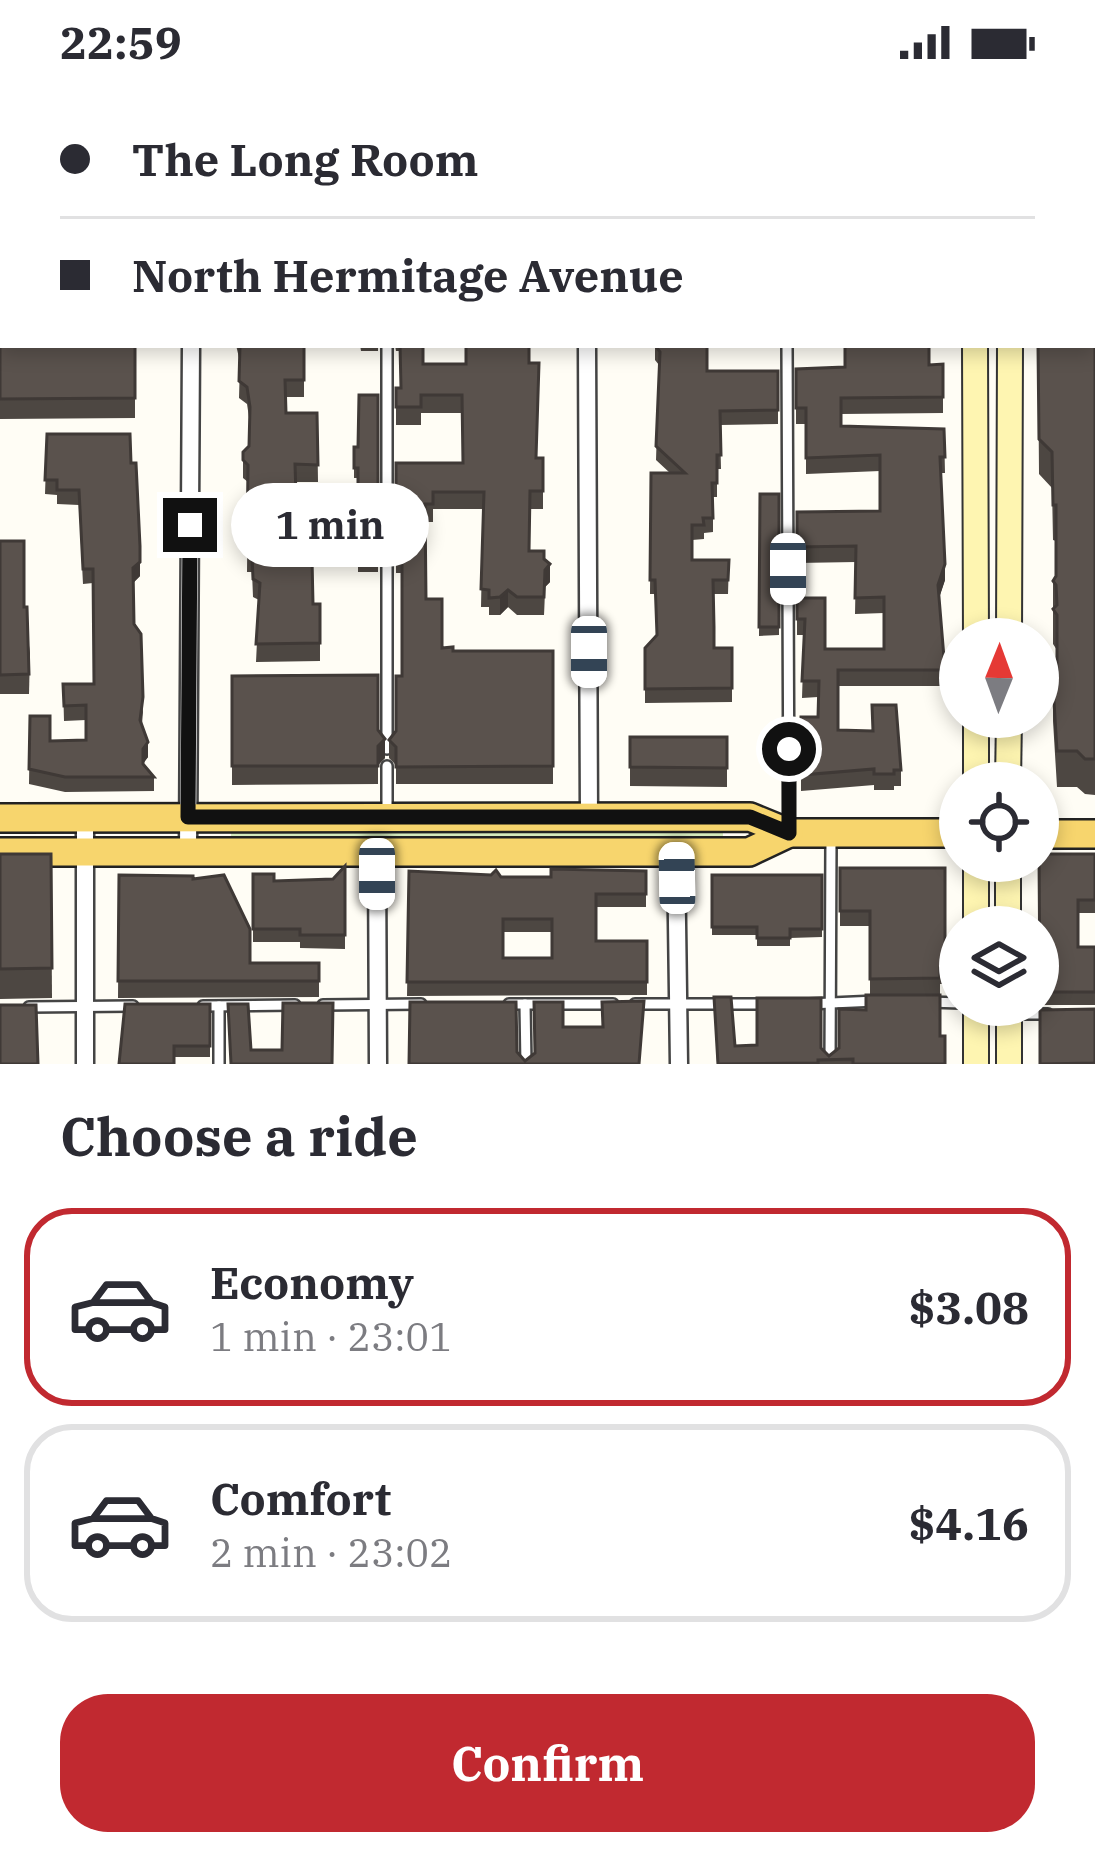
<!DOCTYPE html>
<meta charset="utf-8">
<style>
:root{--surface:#fff;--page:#f2f2f3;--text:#2b2b33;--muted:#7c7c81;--line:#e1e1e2;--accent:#c12930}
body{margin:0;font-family:"IBM Plex Serif",serif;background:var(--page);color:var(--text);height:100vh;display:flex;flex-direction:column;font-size:45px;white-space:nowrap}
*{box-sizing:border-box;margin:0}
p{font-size:39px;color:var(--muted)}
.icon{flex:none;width:66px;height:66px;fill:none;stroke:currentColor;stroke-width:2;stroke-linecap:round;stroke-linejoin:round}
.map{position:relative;height:980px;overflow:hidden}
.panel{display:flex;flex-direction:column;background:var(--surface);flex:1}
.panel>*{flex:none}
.banner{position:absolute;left:0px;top:0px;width:1095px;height:264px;box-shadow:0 6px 18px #0003;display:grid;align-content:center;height:264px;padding:0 60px;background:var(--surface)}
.needle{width:78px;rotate:1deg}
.tools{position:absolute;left:939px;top:534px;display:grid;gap:24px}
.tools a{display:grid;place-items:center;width:120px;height:120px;border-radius:50%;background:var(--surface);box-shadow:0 6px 18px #0003;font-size:60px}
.end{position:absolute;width:54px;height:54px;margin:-27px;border:15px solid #111;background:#fff;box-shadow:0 0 0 6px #fff}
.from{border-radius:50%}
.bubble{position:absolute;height:84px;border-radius:42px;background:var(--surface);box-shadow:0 6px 18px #0003;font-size:39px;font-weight:700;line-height:84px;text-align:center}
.car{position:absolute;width:36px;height:72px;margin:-36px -18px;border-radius:15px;box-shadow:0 0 9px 3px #0007;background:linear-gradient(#fff 24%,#345 0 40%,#fff 0 76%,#345 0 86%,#fff 0)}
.banner b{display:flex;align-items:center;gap:42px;height:114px;font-size:45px}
.banner b+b{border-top:3px solid var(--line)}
.banner i{width:30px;height:30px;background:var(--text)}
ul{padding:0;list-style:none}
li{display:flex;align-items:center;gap:36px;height:198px;margin:0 24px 18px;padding:0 36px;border:6px solid var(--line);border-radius:48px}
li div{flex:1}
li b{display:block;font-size:45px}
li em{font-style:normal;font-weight:700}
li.on{border-color:var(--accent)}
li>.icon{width:108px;height:108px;stroke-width:1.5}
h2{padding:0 60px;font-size:54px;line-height:144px}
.primary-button{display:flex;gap:24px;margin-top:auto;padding:24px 60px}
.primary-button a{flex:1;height:138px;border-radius:48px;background:var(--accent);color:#fff;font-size:48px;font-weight:700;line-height:138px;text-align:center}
.status{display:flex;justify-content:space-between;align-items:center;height:84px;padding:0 60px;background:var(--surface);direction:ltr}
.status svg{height:33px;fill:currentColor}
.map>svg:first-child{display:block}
.green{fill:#d5eabd}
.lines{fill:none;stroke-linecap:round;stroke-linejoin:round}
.lane-casing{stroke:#444;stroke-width:14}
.street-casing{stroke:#444;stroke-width:21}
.secondary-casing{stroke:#333;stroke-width:28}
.primary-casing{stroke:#222;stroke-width:32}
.lane{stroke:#fff;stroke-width:9}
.street{stroke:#fff;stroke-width:16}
.secondary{stroke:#fef5b1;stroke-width:24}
.primary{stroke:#f7d56d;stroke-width:27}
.wall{fill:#4d4742;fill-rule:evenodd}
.shaded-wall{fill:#3f3936}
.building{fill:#5a524d;stroke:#3f3936;stroke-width:3;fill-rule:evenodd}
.route{stroke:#111;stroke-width:15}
</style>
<div class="status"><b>22:59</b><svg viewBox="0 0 49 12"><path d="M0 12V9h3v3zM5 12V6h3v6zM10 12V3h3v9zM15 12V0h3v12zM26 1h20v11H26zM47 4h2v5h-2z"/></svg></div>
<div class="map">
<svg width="1095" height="980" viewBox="0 0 1095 980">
<rect width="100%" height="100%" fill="#fffdf5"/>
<path class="green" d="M723,745V752L692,756H231V746Z"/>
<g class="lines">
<defs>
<g id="lane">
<path d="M387,3V0"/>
<path d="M787,261L789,742"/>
<path d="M387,665V261"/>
<path d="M387,682V728"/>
<path d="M929,918L960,919"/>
<path d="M509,920H613"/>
<path d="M525,920L526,980"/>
<path d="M635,920H769"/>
<path d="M809,920L876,917"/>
<path d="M323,921L421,920"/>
<path d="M203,922L295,921"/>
<path d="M219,922V980"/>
<path d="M29,923L133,922"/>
<path d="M1010,930H1048"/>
<path d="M830,980L831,755"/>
</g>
<g id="street">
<path d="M191,0V3"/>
<path d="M586,0V3"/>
<path d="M1092,127H1095"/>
<path d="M0,130H3"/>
<path d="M587,261L589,733"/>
<path d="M188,767L191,261"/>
<path d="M377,767L378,980"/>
<path d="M676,768L679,980"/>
<path d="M85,980V734"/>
</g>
<g id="secondary">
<path d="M975,0V3"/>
<path d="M1009,0V3"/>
<path d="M975,261L976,555"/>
<path d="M1009,555L1010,261"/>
<path d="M976,699V633"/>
<path d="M1008,699L1009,633"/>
<path d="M976,777V843"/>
<path d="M1008,777V843"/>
<path d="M976,921V980"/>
<path d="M1009,921V980"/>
</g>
<g id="primary">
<path d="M0,734L750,733L789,749H960"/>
<path d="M1038,750H1095"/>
<path d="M0,768H749L789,749"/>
</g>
</defs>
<use href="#lane" class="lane-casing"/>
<use href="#street" class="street-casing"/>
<use href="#secondary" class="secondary-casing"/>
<use href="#primary" class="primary-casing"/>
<use href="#lane" class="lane"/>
<use href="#street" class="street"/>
<use href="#secondary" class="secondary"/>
<use href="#primary" class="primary"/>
</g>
<g class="wall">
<rect x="350" y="0" width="32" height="3"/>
<rect x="392" y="0" width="31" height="3"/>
<path d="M476,0H537V3H480Z"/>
<rect x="644" y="0" width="82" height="3"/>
<path d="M1095,0V101H1092V3Z"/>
<path d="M1095,129V711L1085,710L1077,703H1057L1053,637V601H1057V566L1053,560V497L1056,492V457L1053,456L1052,404L1039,390L1038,261Z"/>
<path d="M0,149L3,261H135V334L0,335Z"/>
<path d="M236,261H304V313H286V329H317L318,398H296L298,475L313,520H320V577L256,578L259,516L253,513L252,488H247L248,398L243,394V368L249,362L250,340L247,320L239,314L240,278Z"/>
<path d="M360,261H378V267H361Z"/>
<path d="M395,261H423V280L529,279L537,374H543V425H530L529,467L544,475L550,498L545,503L544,531H517L508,523L500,531H489V523H481L483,425H433V438H426V515L442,564L453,567H553V700H396V681L389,674V656L396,647L402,592V489H396V379H463L462,329H421V341H396V304H401L400,267H396Z"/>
<path d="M655,261L707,287H778V340L720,341L721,385H717V413H713V448L704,449V455L692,456V476H729L728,510H713L714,564H732V618L645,619V564L657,552L655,510H650L651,389H670L656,376L659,281L655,276Z"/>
<path d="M943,280V329L841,330V342L944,345L945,389H940L945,496L939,514L945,602H838V646L901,686V702H894V706H874V701L801,707V633H818V613L802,614L804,551H797V514L825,565H884V529L855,530L856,478L797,479V428L880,427V387L806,390V340H796V285Z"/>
<path d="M378,311V488H358V394H354V363H358Z"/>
<path d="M47,350L140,492L133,499L134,540L143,628L142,640L148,673L143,680L154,693V707L65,708L29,700L30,632L50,657L86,656V636L64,637L63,600H93V499L83,500L79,421L57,420V411L45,410Z"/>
<path d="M760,410H779V551L759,552Z"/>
<path d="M0,457L24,523L30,569L29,610H0Z"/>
<path d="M232,592L378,646L385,674L378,681V700L232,701Z"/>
<path d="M630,653H727V703L630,702Z"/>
<path d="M0,770H51L52,914L0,915Z"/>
<path d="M1039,770H1095V829H1078V863H1095V921H1040Z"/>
<path d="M345,782V865L300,864V858H253V790L274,797L333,795Z"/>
<path d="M840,784H945V900H940V910H870V842H840Z"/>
<path d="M409,787L501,793H551L646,787V823H596V857H647V911L407,912ZM503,848H552V874H503Z"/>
<path d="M119,791L193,795L250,879H319V913L118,914Z"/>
<path d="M712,791H822V853L790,854V862H757V851H712Z"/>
<path d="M714,913L735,962L821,964L829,972L940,952L945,980H717Z"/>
<path d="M210,920V973H174L119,980Z"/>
</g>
<g class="shaded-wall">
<path d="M140,478V492L133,499V484Z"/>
<path d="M550,480V498L545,503L544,531L545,486Z"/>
<path d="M945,480V496L938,517V501Z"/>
<path d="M508,506V523L500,531V513Z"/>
<path d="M385,655V674L378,681V662Z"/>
<path d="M148,658V673L143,679V665Z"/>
</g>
<g class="building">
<path d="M0,0H26L27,3H3V79H1Z"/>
<path d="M69,0H139V3H68Z"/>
<path d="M248,0H291V2L248,3Z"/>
<rect x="644" y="0" width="46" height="3"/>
<rect x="742" y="0" width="82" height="3"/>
<rect x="869" y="0" width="60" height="3"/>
<path d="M1036,0H1095V85H1092V3H1036Z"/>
<path d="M1092,129H1095V675H1085L1077,667H1057L1053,601H1057V531L1053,525L1057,521L1056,501L1053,497L1056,492V421H1053L1052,368L1039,355L1038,261H1092Z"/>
<path d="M0,149H3V261H135V314L0,315Z"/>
<path d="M240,261H304V296H285L286,329H317L318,381L295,380L298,475H312L313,520H320V559L256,560L260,499L253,495L252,470H247L248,381L243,376V368L249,362L250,323L247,303L239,297Z"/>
<path d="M400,261H423V280H466V261H529V279H539L536,374H543V407H530L529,467H544V475L550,480L545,486L544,513H517L508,506L500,513L489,514V506L481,505L484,408H433V420H425L426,515H442V564L453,563V567H553V682L396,683V663L389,656L396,647V592H402V471H396V379H463L462,311H421V323H396V304H401Z"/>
<path d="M655,261H707V287H778V326L720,327L721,371H717V399H712L713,434H703L704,441H692V476H729L728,496H713L714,543V564H732V604L645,605V564L657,551L655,496H650L651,389H685L656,362L660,268Z"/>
<path d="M845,261H929V281L943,280V313L841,314V342L944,345L945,373H940L945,480L938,501L945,586H838V646L873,647L872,621H896L901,686H894V690H874V685L801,691V633H818L819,597H802L805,535H797V514H825V565H884V513L855,514L856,462L797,463V428L880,427V371L806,374V324H796V285L845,283Z"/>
<path d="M359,311H378V478H358V384H354V363H358Z"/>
<path d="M47,350H130L131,379H136L140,462V478L133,484L134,540L141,550L143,613L140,636L148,658L143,665V680L154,693H65L29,685L30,632H50V657L86,656V621L64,622L63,600H94L93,485H83L79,406H57V396H45Z"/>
<path d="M760,410H779V543H759Z"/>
<path d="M0,457H24V523H27L29,590L0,591Z"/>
<path d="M378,591V646L385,655L378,662V682H232V592Z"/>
<path d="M630,653H727V684L630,683Z"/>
<path d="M0,770H51L52,884L0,885Z"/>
<path d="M1039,770H1095V816H1078V863H1095V908H1040Z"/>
<path d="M345,782V851H300V845H253V790H274V797L333,795Z"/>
<path d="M840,784H945V884H940V894L870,895V827H840Z"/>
<path d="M551,785L646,787V810H596V857H647V898H407L409,787L491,791L496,786L501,793H551ZM503,835H552V874H503Z"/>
<path d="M119,791L193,792V795L224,791L250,845V879H319V897H118Z"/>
<path d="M712,791H822V845H790V854H757V843H712Z"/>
<path d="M866,911H940V952H945V980H853V975L818,976V979L718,980L714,913H731L735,962L757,961V914H821V964L829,972L839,964V925L866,926Z"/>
<path d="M644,917L639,980H409L410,918H516L517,968L525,977L535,969L534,918H563V943H603L602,918Z"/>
<path d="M283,919H333L332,980H231L228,920H248L251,966H282Z"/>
<path d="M125,920H210V962H174V980H119Z"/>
<path d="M0,921H36L38,980H0Z"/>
<path d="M1095,925V979L1040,980V926Z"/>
</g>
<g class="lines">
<path class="route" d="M190,441L188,733H750L789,749V665"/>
</g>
</svg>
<div class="tools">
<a><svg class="needle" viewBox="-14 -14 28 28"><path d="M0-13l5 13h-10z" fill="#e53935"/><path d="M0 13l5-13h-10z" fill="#7c7c81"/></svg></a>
<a><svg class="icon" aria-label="locate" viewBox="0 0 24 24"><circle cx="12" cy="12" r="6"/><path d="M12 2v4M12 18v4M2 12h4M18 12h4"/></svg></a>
<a><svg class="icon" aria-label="layers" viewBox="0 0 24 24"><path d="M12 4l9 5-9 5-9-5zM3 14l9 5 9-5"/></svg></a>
</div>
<i class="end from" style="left:789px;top:665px"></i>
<i class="end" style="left:190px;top:441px"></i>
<div class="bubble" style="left:231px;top:399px;width:198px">1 min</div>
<i class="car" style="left:788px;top:485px;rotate:180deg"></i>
<i class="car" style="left:589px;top:568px;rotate:180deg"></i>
<i class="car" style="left:377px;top:790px;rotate:180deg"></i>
<i class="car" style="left:677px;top:794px;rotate:359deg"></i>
<div class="banner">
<b><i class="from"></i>The Long Room</b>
<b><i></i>North Hermitage Avenue</b>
</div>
</div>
<section class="panel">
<h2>Choose a ride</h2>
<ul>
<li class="on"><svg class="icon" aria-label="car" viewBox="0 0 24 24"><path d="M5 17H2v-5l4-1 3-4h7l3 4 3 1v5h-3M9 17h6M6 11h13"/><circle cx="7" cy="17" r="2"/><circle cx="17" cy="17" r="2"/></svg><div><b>Economy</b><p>1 min · 23:01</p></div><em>$3.08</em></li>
<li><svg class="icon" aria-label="car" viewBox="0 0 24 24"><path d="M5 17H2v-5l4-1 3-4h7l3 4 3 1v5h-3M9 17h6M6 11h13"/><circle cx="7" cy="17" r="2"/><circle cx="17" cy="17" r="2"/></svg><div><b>Comfort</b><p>2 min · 23:02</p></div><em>$4.16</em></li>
</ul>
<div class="primary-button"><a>Confirm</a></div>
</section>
